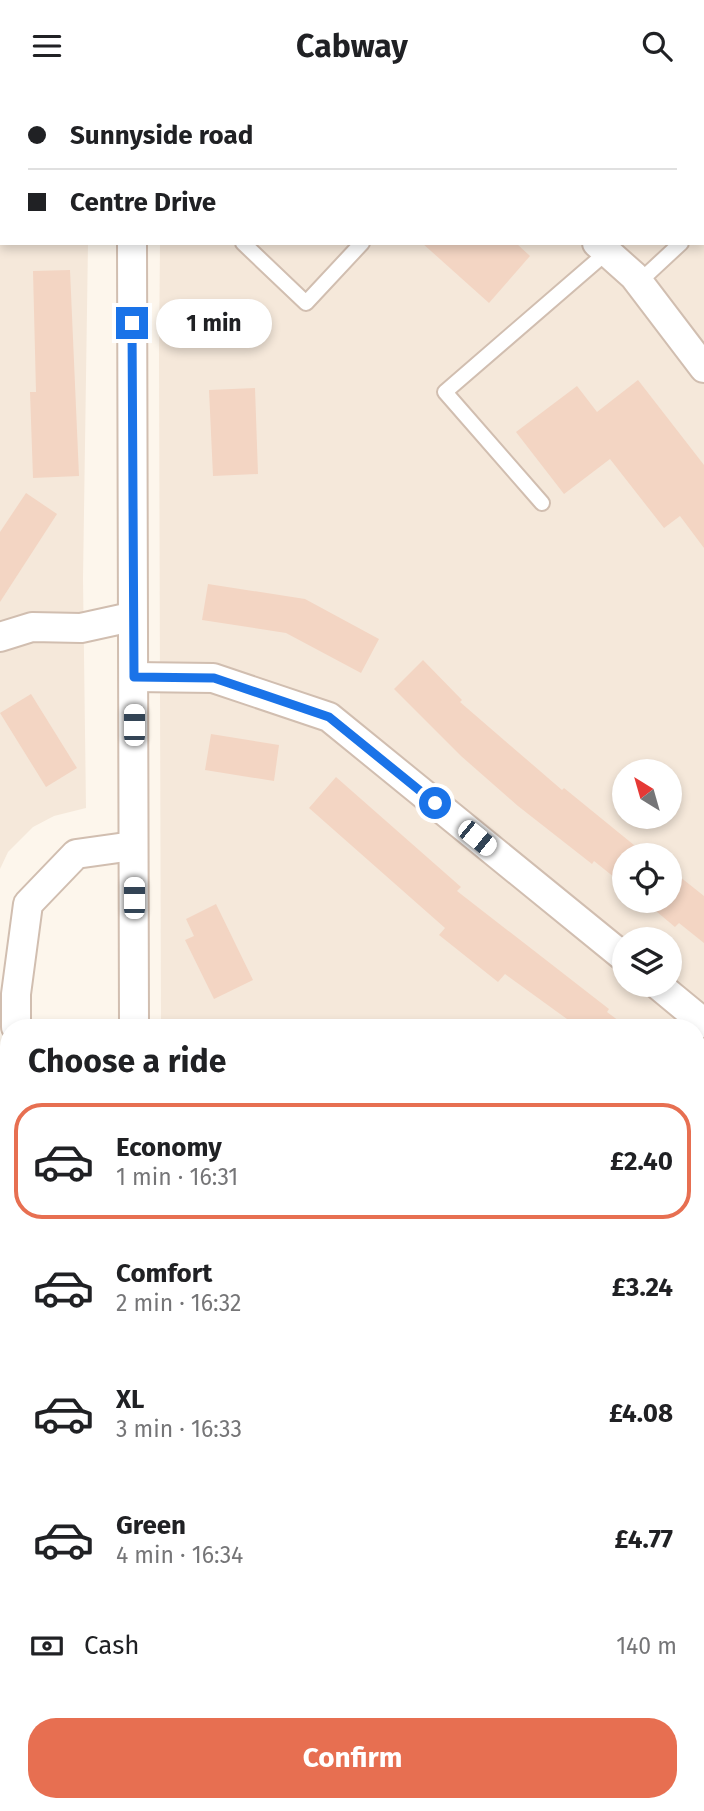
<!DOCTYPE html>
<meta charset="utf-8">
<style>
:root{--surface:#fff;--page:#f2f2f2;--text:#202124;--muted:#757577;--line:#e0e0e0;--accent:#e76f51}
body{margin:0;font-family:"Fira Sans",sans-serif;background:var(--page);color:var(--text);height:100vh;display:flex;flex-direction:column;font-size:26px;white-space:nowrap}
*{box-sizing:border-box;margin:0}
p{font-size:23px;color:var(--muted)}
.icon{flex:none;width:38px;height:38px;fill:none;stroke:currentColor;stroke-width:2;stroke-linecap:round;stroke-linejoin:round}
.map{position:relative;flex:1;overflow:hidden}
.side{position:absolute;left:0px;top:928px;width:705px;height:793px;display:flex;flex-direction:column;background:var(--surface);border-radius:28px 28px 0 0;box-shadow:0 4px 10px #0003}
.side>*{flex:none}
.banner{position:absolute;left:0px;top:0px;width:705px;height:154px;box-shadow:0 4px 10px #0003;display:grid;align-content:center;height:154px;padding:0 28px;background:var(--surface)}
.needle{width:46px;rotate:323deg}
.tools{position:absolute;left:612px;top:668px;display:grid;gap:14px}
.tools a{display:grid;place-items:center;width:70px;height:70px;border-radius:50%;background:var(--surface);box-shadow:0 4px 10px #0003;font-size:35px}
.end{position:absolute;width:32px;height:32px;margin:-16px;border:9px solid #1a73e8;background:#fff;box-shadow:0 0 0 4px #fff}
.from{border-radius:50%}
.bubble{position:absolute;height:49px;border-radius:24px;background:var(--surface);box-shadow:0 4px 10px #0003;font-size:23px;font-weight:700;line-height:49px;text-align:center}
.car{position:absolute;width:21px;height:42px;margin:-21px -10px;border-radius:9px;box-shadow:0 0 5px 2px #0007;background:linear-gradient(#fff 24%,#345 0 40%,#fff 0 76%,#345 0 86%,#fff 0)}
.banner b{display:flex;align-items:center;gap:24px;height:66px;font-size:26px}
.banner b+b{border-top:2px solid var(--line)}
.banner i{width:18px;height:18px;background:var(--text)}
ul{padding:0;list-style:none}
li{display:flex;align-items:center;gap:21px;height:116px;margin:0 14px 10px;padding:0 14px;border:4px solid transparent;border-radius:28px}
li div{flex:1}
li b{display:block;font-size:26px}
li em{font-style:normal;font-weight:700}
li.active{border-color:var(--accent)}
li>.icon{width:63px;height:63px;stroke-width:1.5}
h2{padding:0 28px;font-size:32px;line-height:84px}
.pay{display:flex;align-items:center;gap:18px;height:77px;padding:0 28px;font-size:26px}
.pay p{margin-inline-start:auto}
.cta{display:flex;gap:14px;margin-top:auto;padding:14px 28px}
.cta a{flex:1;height:80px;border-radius:28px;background:var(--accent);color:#fff;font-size:28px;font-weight:700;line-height:80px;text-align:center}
header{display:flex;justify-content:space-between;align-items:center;height:91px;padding:0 28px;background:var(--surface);font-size:32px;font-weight:700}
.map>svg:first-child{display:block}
.residential{fill:#f5e8da;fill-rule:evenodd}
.building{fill:#f3d5c3}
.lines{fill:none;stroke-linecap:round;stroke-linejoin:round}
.lane-casing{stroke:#d1beb0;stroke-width:18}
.street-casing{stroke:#d1beb0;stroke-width:32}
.lane{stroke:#fff;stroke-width:14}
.street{stroke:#fff;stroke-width:28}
.route{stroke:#1a73e8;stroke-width:9}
</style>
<header><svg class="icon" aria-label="menu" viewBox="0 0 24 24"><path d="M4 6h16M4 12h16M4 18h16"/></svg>Cabway<svg class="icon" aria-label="search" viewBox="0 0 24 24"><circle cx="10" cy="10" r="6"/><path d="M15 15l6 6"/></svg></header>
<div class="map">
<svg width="704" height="1720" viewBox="0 0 704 1720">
<rect width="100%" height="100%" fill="#fdf6ec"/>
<g class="residential">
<path d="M0,0H93L2,2V152H88L83,488L86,717L54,725L33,736L8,761L0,778Z"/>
<path d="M160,0H704V1720H437L433,1712H696V936H161L159,263L160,152H704V2ZM625,681H670V726H625ZM625,765H670V810H625ZM625,849H670V894H625Z"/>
<path d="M0,1043L9,1070V1712H21V1720H0Z"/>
<path d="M65,1712H320L323,1720H64Z"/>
</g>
<g class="building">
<path d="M422,152H516L530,165L489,212Z"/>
<path d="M70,179L79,385L33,387L30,301H36L33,180Z"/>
<path d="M638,289L704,374V457L680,425L664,437L610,368L564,403L516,341L577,295L597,321Z"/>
<path d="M255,297L258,383L213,385L209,299Z"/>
<path d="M26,402L57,423L0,511V441Z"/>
<path d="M208,493L305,508L379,548L361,582L286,542L202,529Z"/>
<path d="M423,569L462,609L460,611L562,699L564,697L645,763L647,760L654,765H625V795L594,770L592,773L518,715L461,665L394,598Z"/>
<path d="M31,603L77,677L46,696L0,622Z"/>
<path d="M211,643L279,654L274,690L205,679Z"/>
<path d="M336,686L461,796L457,800L609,918L607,921L627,936H578L505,883L498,891L439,844L445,837L309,717Z"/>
<path d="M670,778L704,805V852L679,832L675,836L644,810H670Z"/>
<path d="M216,813L253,889L214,908L185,849L194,845L186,828Z"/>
</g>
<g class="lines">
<defs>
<g id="lane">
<path d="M704,59V58"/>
<path d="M243,152L306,212L362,152"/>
<path d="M639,191L681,152"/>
<path d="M542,412L445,301L607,161"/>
</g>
<g id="street">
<path d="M423,0L425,2"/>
<path d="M133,2V0"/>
<path d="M132,152L134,936"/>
<path d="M597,152L634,185L704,277"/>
<path d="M0,546L32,536L81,537L131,526"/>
<path d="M134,586L213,587L329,626L625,867"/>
<path d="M658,894L704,932"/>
<path d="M16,936V903L28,813L76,763L133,755"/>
<path d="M696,1048L704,1038"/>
<path d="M696,1483L704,1489"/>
<path d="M404,1712L408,1720"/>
<path d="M46,1720V1712"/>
</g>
</defs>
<use href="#lane" class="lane-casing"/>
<use href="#street" class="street-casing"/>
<use href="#lane" class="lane"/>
<use href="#street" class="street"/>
</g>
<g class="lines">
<path class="route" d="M132,232L134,586L214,587L329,626L435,712"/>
</g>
</svg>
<div class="tools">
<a><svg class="needle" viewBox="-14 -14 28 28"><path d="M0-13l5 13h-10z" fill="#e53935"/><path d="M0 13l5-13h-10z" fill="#757577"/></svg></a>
<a><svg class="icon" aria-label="locate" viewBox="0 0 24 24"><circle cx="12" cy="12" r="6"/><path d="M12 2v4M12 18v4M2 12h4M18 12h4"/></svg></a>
<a><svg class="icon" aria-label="layers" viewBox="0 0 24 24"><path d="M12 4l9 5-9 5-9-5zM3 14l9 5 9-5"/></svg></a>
</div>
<i class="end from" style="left:435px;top:712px"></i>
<i class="end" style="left:132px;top:232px"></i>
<div class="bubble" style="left:156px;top:208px;width:116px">1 min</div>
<i class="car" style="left:134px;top:634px;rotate:0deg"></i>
<i class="car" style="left:477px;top:747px;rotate:129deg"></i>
<i class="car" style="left:134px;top:807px;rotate:0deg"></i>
<div class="banner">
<b><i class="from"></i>Sunnyside road</b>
<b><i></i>Centre Drive</b>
</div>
<section class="side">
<h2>Choose a ride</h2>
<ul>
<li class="active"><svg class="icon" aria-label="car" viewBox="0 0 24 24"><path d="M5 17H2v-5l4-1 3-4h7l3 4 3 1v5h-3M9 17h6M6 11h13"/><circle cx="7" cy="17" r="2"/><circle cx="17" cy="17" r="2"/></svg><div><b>Economy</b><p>1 min · 16:31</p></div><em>£2.40</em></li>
<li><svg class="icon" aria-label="car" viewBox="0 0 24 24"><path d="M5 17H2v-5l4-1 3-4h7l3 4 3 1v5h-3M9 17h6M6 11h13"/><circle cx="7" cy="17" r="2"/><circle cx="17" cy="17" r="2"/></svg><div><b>Comfort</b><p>2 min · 16:32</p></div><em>£3.24</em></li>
<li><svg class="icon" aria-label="car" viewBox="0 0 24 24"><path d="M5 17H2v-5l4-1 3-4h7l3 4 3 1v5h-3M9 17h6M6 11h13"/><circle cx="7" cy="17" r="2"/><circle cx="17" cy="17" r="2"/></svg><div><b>XL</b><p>3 min · 16:33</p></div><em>£4.08</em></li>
<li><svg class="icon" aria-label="car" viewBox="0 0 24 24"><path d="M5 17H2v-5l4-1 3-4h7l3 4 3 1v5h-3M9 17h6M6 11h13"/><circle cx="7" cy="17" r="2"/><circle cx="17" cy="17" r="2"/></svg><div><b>Green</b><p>4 min · 16:34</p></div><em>£4.77</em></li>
</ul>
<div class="pay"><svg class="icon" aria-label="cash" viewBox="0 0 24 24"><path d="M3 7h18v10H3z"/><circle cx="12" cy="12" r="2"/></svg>Cash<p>140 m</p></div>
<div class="cta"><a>Confirm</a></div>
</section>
</div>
